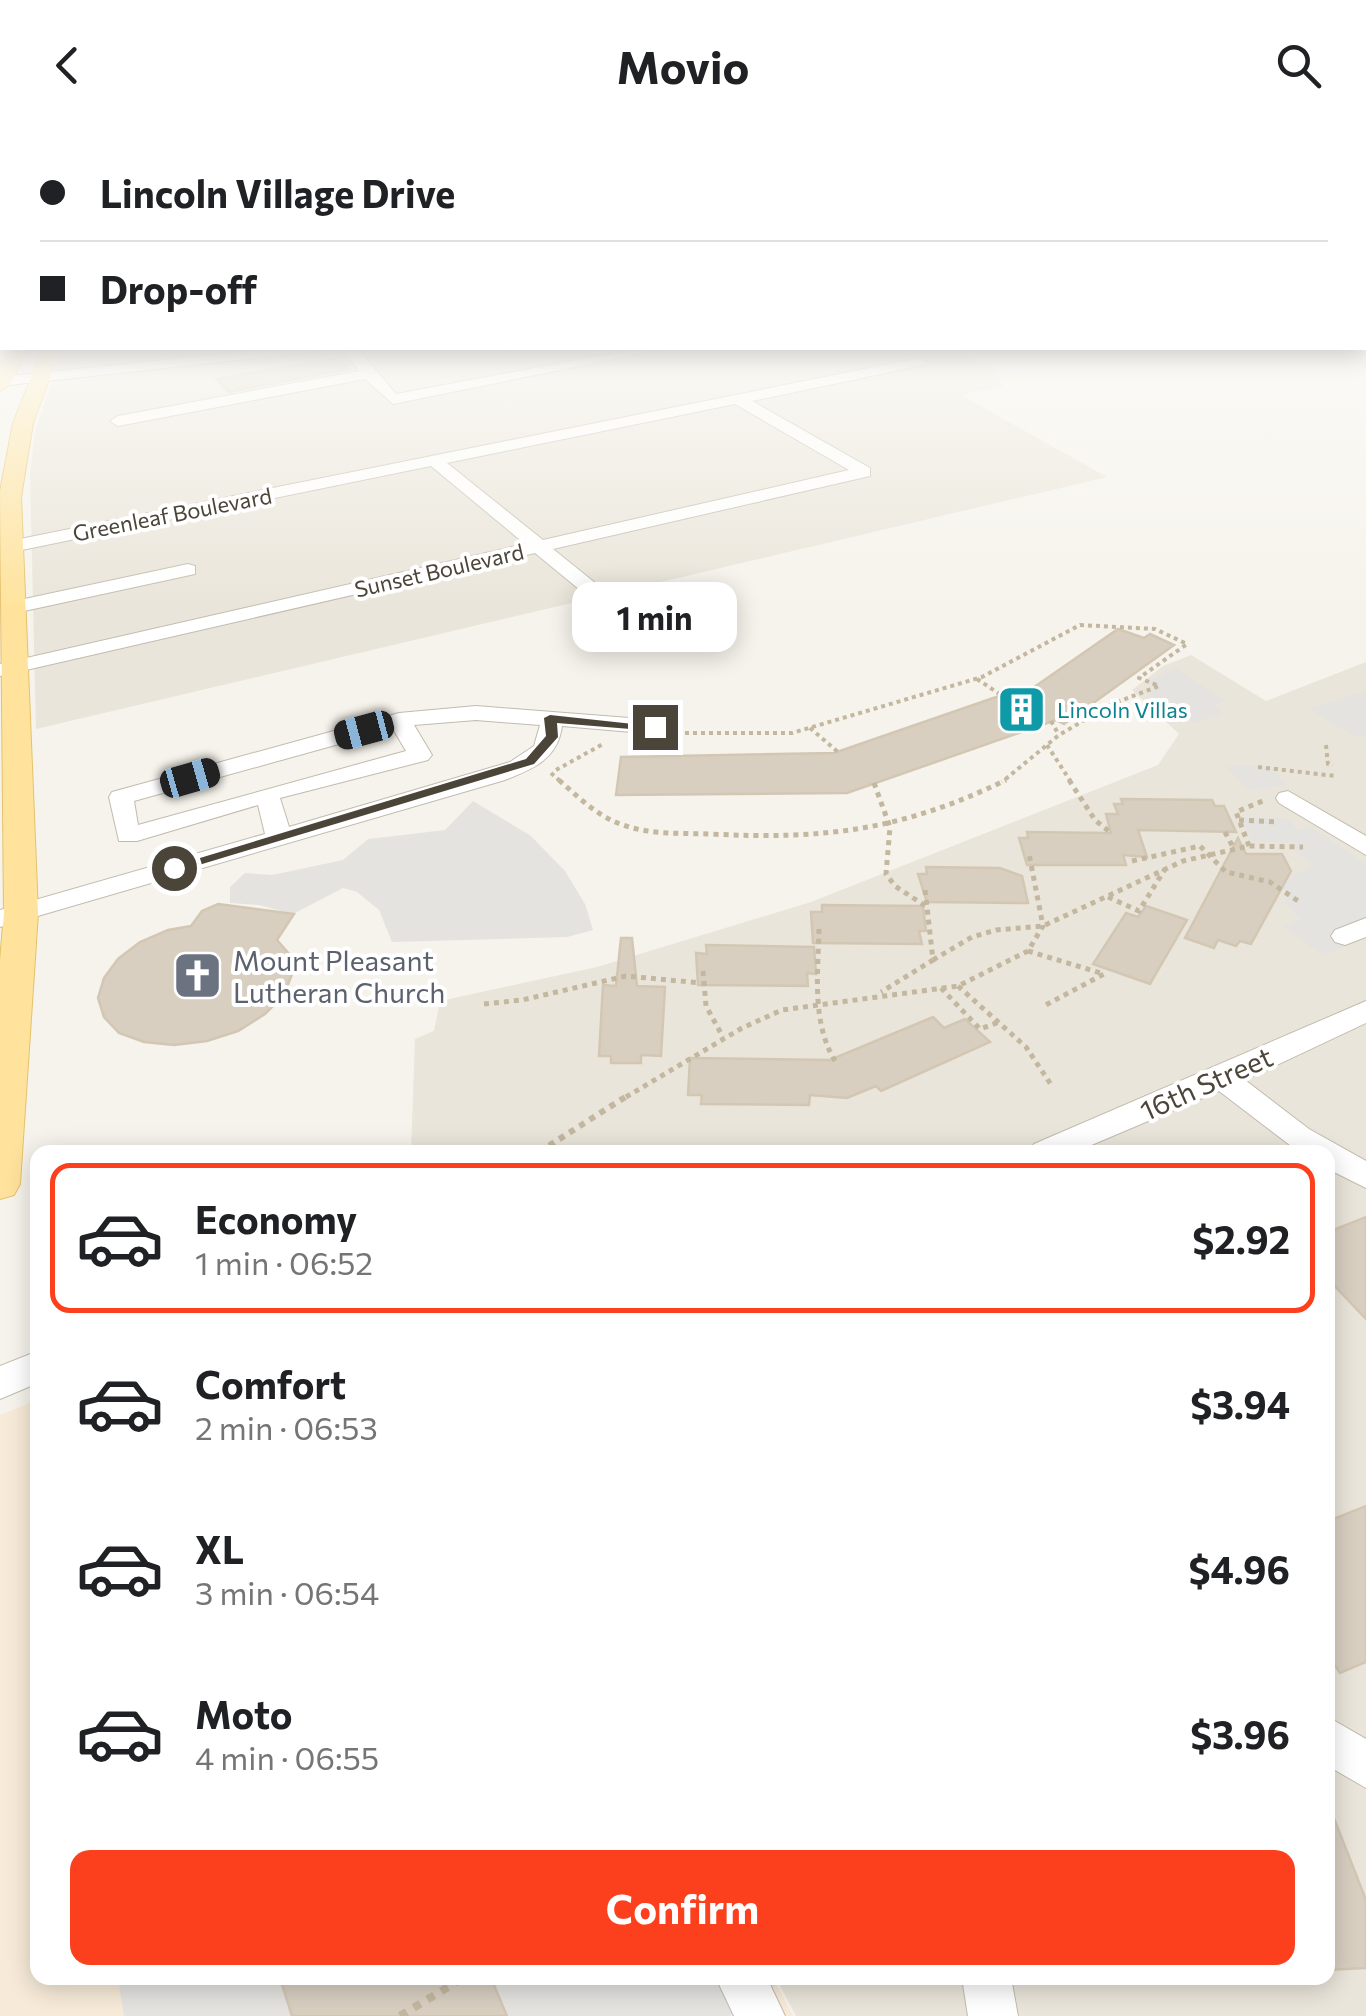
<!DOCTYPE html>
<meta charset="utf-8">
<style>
:root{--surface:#fff;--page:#f2f2f2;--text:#202124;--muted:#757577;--line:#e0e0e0;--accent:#fc3f1d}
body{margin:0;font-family:Commissioner,sans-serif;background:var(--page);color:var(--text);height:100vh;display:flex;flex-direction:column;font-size:38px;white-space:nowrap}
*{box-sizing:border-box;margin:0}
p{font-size:32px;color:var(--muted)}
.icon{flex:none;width:55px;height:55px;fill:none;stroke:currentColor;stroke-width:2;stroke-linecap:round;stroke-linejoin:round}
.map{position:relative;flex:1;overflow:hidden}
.drawer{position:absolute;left:30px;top:1015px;width:1305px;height:840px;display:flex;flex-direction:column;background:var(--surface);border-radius:20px;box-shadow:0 5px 25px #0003}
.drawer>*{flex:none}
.top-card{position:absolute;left:0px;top:0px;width:1368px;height:220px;box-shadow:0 5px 25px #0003;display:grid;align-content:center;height:220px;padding:0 40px;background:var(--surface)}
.end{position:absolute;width:45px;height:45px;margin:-22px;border:12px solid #4b4439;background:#fff;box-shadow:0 0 0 5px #fff}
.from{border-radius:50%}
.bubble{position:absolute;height:70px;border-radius:20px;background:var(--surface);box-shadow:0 5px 25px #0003;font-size:32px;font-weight:700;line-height:70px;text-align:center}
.car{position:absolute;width:30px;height:60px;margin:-30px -15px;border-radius:12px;box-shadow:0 0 8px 2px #0007;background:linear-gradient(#222 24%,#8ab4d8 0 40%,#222 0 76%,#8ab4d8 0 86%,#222 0)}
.top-card b{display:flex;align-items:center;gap:35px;height:95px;font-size:38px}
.top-card b+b{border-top:2px solid var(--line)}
.top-card i{width:25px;height:25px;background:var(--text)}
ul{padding:18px 0 0;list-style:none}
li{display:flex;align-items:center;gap:30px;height:150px;margin:0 20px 15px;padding:0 20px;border:5px solid transparent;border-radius:20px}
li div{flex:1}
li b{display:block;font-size:38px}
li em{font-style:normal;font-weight:700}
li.on{border-color:var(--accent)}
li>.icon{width:90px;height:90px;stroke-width:1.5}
.cta{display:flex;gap:20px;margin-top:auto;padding:20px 40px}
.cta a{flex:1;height:115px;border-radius:20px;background:var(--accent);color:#fff;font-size:40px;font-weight:700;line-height:115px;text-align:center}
header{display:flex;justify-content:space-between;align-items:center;height:130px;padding:0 40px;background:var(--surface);font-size:45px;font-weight:700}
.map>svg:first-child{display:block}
.residential{fill:#eae5da}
.commercial{fill:#f7ead8}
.parking{fill:#e5e3e0}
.building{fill:#d8cfc1;stroke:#d3c7b4;stroke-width:2.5}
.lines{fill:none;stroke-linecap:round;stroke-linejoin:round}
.minor-casing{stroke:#c2bbae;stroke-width:2}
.major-casing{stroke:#e6c16a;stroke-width:2}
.path-far3{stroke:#c4b79f;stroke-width:4;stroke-dasharray:4 4;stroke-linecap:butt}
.path-far2{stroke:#c4b79f;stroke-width:5;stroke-dasharray:5 5;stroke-linecap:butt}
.path-far1{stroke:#c4b79f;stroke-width:6;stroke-dasharray:6 6;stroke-linecap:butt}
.path{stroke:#c4b79f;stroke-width:8;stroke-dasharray:8 8;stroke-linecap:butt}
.minor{fill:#fff;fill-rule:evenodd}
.major{fill:#ffe39c;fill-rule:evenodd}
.route{fill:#4b4439}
.labels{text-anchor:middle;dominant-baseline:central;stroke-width:8;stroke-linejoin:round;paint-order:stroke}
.far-street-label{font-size:22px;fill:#4b4439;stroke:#fff}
.far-culture-label{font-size:22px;fill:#0d838f;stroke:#fff;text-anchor:start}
.worship-label{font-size:28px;fill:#5b616d;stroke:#fff;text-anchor:start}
.street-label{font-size:28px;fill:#4b4439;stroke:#fff}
</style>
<header><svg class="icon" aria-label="back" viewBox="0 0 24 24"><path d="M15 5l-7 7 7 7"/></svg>Movio<svg class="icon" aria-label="search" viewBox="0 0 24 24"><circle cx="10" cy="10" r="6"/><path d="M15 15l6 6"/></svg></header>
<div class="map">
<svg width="1366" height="1886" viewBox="0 0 1366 1886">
<rect width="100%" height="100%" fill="#f6f3ec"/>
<g class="residential">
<path d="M64,218H955L991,238L1004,256L961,265L1107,347L36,599L30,344L35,301Z"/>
<path d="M1191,525L1266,571L1366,532V1886H796L776,1848H1328V1022H411L415,909L434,901L440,871L597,837L811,772L1158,635L1179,604L1132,560L1163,536Z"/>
</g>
<path class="commercial" d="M37,1270L38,1848H773L793,1886H0V1285Z"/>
<g class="parking">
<path d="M1175,538L1227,571L1214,575L1222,583L1194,593L1147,564L1158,558L1147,551Z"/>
<path d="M1366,561V607L1354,606L1309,579Z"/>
<path d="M1226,636H1272L1286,655L1248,661Z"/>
<path d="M473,671L531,706L565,741L585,774L593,800L567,807L392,812L379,780L357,762L343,758L293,784L259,775L230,773V757L245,743L272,745L343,730L368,709L445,700Z"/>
<path d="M1241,687L1290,689L1297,701L1311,697L1366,734V807L1323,826L1283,796L1300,789L1284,773L1289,765L1273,751L1307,740L1310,732L1295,722L1292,713L1251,712Z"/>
<path d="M118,1848H280L292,1886H124Z"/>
<path d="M491,1848H776L779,1853L729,1886H507Z"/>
</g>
<g class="building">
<path d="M338,228L349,239L229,262L216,249Z"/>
<path d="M1118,499L1144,508L1150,504L1174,515L1064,594L1056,590L847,663L616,665L621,627L834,623L1008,563L1017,569Z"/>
<path d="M1121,669L1212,670L1215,676H1224L1236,702L1138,700L1147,727L1123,725L1126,735H1027L1019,708H1028L1027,702L1111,703L1106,684H1118L1114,674H1123Z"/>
<path d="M1238,708L1246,724H1282L1291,741L1251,814L1240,811L1236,816L1218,810L1214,818L1185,808Z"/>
<path d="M926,737L1000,738L1022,746L1028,773L927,772L918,744H927Z"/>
<path d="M218,774L294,784L277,810L290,825L292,844L284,865L265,884L238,901L207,911L174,915L144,912L119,903L104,887L98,868L104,848L118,829L140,812L168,800L191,796L202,781Z"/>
<path d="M822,775L923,776L926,801H919L922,814L813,813L811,782H822Z"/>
<path d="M1146,776L1187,790L1150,854L1093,834L1126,783L1138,787Z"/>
<path d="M621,808H632L637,856L665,857L661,926L641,925V933H611V926H599L603,855L616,856Z"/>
<path d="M706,815L814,817L816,844L807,843L808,856L698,855L696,823L707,824Z"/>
<path d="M933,887L944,898L965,889L990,912L881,961L876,956L847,968L810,965L809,975L701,974L702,965H688L690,928L830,930Z"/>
<path d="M1366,1087V1189L1328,1149V1102Z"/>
<path d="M1366,1376V1532L1340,1543L1328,1525V1391Z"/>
<path d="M1328,1673L1366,1770V1838L1328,1840Z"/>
<path d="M280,1848H491L507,1886H292Z"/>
</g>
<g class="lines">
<defs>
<g id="minor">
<path d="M277,218H319L312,222L0,256L2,247Z"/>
<path d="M343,218H357L396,264L641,218H668L393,274L365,249L118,296L110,291L118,286L359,241Z"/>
<path d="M919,228L926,232L924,235L752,271L870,338V346L553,419L594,452V460H580L535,423L0,546V534L525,414L431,336L12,422L3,416L5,412ZM735,274L849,340L543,410L447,333Z"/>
<path d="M188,434L195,436V444L15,483L5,477L15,471Z"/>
<path d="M476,576L655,590L666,597L655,604L562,596C558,629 533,639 505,650L0,797V780L265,704L258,675L137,711H119L109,667L112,662L399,583ZM476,590L540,595L534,616L510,632L289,697L280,668L428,630L432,625L414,595ZM393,599L406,621L138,695L134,671Z"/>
<path d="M1288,661L1366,706V725L1279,673L1276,668L1279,663Z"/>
<path d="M1366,788V807L1345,815L1335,812L1331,806L1335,800Z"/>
<path d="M1366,871V893L1245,950L1309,999L1366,1031V1058L1328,1039V1022H1299L1219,961L1075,1022H1029L1034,1014Z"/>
<path d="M38,1221V1253L0,1269V1236Z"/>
<path d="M1328,1587L1366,1609V1658L1328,1636Z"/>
<path d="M716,1848H767L785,1886H734Z"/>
<path d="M962,1848H1011L1018,1886H968Z"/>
</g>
<g id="major">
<path d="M10,218H28L10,255L0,261V237Z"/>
<path d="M43,218H61L33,293L21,367L38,783L20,1054L14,1065L0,1069V831L4,783L0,361L13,293Z"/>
</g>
</defs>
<use href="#minor" class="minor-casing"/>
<use href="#major" class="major-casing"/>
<g class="path-far3">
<path d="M977,549L1001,565"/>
<path d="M1051,591L1059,605"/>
<path d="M810,598L838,622"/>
<path d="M677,603H792L982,547L1080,495L1155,499L1187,514L1139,548L1159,556L1112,574L1059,605L1002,652"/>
<path d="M1047,615L1071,652"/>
<path d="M1326,615L1328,634L1333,635"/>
<path d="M1258,637L1335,646"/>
<path d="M556,640L603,614"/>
<path d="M551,643L561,652"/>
</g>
<g class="path-far2">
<path d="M559,650C577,666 596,685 620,694C649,705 680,703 711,704C824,710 903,700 1006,650"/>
<path d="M1069,650L1095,690L1111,703"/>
<path d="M874,653L890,697L886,744L895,756L927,777L933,830L881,862"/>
<path d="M1239,690L1278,692"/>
<path d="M1225,702L1234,719"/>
<path d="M1249,716L1236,682L1265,670"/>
<path d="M1132,731L1200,716L1226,742L1270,752L1298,771"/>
<path d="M925,760L927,777"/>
<path d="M1108,767L1139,781L1165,739"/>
<path d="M819,799C818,843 811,895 837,934"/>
<path d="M1028,821L1104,844L1042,877"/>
<path d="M933,830L972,807L996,800L1043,796L1183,731L1249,716L1303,717"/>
<path d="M703,841L706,876L723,907"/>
<path d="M958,856L1026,917L1052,956"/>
<path d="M941,858L980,899L999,892"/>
<path d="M484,874L522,870L626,846L701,853"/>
<path d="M626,967L742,898L782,880L958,856L1028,821L1043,796L1029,724"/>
</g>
<path class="path-far1" d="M539,1022L630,964"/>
<path class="path" d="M400,1886L463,1848"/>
<use href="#minor" class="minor"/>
<use href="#major" class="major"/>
</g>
<linearGradient id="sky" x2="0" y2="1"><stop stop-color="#8fc1ec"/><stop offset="0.45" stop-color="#fbfaf6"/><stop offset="1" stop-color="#fbfaf6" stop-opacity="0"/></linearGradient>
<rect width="1366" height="479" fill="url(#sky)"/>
<path class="route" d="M550,585L661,597L655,601L557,593L558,607L534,634L179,741L167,738L526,629L546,606L544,588Z"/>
<defs>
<symbol id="building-square" viewBox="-11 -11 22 22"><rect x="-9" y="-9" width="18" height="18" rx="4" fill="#0f9aa8" stroke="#fff"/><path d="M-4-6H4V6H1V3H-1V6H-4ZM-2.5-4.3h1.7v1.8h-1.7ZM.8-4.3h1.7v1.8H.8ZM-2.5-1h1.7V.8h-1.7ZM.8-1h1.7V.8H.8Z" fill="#fff"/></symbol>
<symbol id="church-square" viewBox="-11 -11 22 22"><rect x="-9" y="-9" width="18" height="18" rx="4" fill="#6b7280" stroke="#fff"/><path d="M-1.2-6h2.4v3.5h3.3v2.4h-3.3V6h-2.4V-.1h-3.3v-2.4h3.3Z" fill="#fff"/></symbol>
</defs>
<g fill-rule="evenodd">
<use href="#building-square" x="994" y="552" width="55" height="55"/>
<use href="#church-square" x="170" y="818" width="55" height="55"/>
</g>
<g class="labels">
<g class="far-street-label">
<text transform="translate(172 384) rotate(-11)">Greenleaf Boulevard</text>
<text transform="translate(439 440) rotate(-13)">Sunset Boulevard</text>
</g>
<g class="far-culture-label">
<text x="1057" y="579">Lincoln Villas</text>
</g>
<g class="worship-label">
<text x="233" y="830">Mount Pleasant<tspan x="233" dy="32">Lutheran Church</tspan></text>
</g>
<g class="street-label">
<text transform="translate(1206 953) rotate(-24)">16th Street</text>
</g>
</g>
</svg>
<i class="end from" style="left:174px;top:738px"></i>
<i class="end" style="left:655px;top:597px"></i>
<div class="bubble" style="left:572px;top:452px;width:165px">1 min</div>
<i class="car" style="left:364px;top:600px;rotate:255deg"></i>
<i class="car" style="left:190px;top:648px;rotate:74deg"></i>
<div class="top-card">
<b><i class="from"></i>Lincoln Village Drive</b>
<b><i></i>Drop-off</b>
</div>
<section class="drawer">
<ul>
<li class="on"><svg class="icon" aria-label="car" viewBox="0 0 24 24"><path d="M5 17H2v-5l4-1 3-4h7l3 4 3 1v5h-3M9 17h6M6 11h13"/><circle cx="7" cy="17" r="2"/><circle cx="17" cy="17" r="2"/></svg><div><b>Economy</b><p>1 min · 06:52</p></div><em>$2.92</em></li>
<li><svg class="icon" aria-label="car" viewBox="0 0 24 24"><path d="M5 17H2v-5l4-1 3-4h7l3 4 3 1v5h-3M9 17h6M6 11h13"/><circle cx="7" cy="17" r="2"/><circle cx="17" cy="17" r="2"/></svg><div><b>Comfort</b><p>2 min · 06:53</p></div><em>$3.94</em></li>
<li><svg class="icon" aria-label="car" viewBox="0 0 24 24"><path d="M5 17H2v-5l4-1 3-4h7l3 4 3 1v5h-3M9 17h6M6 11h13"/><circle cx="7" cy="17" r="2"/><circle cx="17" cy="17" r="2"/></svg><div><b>XL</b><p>3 min · 06:54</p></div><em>$4.96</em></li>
<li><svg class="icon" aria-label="car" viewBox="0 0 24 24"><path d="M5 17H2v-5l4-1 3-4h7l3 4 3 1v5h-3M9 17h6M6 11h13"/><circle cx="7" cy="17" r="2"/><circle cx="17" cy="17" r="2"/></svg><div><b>Moto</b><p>4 min · 06:55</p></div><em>$3.96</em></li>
</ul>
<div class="cta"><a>Confirm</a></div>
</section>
</div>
